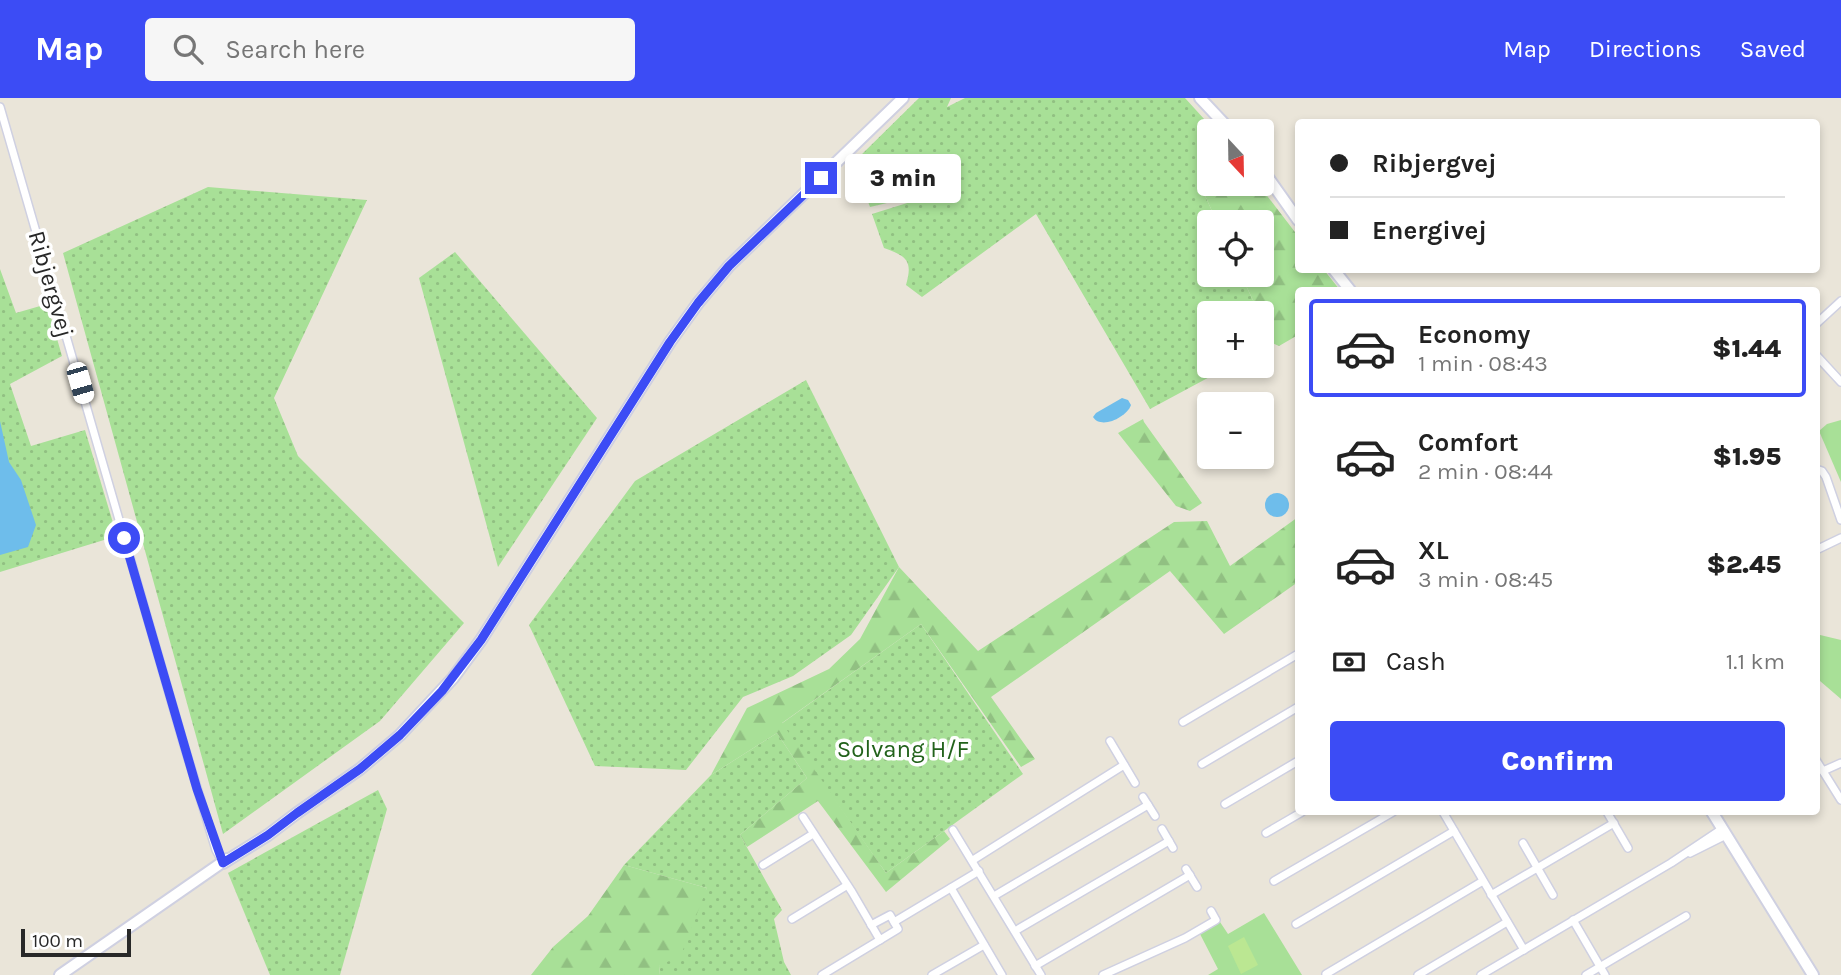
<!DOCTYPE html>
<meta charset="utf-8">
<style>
:root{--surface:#fff;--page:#f6f6f6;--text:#222;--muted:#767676;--line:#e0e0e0;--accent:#3c4cf5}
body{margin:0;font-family:Karla,sans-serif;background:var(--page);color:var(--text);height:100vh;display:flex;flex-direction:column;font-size:26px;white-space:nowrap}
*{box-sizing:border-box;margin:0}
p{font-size:23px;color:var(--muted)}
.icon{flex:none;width:38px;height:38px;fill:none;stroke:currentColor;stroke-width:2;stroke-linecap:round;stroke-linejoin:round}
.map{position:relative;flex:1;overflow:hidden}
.side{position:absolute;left:1295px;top:189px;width:525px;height:528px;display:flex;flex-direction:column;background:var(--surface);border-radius:7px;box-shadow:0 4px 10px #0003}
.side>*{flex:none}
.guide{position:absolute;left:1295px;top:21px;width:525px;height:154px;border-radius:7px;box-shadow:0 4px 10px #0003;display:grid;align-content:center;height:154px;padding:0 35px;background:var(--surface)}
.needle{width:46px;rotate:158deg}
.fabs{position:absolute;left:1197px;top:21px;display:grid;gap:14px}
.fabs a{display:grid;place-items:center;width:77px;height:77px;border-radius:7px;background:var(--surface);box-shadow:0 4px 10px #0003;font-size:35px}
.scale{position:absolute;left:21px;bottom:18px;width:110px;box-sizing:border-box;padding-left:7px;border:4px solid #282828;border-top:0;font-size:19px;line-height:24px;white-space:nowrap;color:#282828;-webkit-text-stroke:5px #fff;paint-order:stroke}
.end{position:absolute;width:32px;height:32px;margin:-16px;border:9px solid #3c4cf5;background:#fff;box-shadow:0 0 0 4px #fff}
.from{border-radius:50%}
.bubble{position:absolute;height:49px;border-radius:7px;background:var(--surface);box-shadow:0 4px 10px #0003;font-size:23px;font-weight:800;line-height:49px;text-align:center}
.car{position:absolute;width:21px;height:42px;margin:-21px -10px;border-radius:9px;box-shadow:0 0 5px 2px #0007;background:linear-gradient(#fff 24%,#345 0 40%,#fff 0 76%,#345 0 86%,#fff 0)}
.guide b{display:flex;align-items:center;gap:24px;height:66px;font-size:26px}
.guide b+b{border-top:2px solid var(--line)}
.guide i{width:18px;height:18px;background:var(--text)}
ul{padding:12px 0 0;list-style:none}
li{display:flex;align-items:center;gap:21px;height:98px;margin:0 14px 10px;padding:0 21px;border:4px solid transparent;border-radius:7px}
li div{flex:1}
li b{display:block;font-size:26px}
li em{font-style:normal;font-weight:800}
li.on{border-color:var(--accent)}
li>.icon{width:63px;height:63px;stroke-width:1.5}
.pay{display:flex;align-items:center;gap:18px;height:77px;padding:0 35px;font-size:26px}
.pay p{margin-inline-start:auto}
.button{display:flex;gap:14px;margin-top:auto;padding:14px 35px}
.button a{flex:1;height:80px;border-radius:7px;background:var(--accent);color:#fff;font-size:28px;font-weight:800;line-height:80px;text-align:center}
header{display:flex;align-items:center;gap:42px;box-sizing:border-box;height:98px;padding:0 35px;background:var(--accent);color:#fff}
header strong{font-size:33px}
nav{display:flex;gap:38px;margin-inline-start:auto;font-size:24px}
.search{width:490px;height:63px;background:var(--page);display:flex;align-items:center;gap:18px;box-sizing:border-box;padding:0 24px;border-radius:7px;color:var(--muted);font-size:26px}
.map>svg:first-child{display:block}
.grass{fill:url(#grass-dots)}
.forest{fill:url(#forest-firs)}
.park{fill:#a8e097}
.pitch{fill:#bbe792}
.water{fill:#6ebdeb}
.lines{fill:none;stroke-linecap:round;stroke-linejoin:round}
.street-casing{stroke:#cfd0e1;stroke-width:10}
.secondary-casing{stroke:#cfd0e1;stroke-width:14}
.street{stroke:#fff;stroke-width:7}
.secondary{stroke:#fff;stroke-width:10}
.route{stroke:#3c4cf5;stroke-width:9}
.labels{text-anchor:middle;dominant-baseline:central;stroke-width:7;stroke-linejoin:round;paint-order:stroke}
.street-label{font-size:24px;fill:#282828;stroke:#fff}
.park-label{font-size:24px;fill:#22621b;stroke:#fff}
</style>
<header>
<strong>Map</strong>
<div class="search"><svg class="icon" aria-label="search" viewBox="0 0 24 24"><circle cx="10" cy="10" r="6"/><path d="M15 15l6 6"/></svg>Search here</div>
<nav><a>Map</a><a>Directions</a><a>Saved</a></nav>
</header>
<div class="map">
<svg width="1841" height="877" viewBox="0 0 1841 877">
<defs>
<pattern id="grass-dots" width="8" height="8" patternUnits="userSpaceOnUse" patternTransform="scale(1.75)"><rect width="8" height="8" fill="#a8e097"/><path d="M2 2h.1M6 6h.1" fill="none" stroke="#91c082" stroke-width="1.8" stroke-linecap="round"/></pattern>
<pattern id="forest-firs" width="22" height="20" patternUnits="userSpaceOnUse" patternTransform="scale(1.75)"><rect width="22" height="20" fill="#a8e097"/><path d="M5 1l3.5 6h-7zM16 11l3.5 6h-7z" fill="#91c082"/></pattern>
</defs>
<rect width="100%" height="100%" fill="#eae5d9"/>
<g class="grass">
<path d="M919,0H951L947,9L965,0H1185L1215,33H1209V85L1202,91L1217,124H1209V177H1241L1259,215H1209V268H1230L1150,311L1036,116L922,199L906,187C913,163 907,158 884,150L872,116L920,101L913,77L889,85L893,98L887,105L870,109L857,74L858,60Z"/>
<path d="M208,89L367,102L274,300L298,358L464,525L380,623L223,736L63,155Z"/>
<path d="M455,154L597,320L498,469L419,180Z"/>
<path d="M0,171L16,215L47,206L62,258L10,286L31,348L85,332L117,438L0,474Z"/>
<path d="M806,282L899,469L851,537L793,578L743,599L686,672L595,668L529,527L635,383Z"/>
<path d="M921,526L1023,676L886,775L781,626Z"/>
<path d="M777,635L807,680L740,737L782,812L774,821L784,864L791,877H660L659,868L707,790L624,767L711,677Z"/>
<path d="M378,692L387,711L340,877H270L228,775Z"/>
</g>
<g class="forest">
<path d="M1209,85L1258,86L1298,138V172H1324L1340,192H1298V237L1279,248L1272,245L1262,222V215H1259L1241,177H1262V124H1217L1202,91Z"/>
<path d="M1143,321L1144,324L1202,405L1190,413L1176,408L1118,335Z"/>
<path d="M1298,419V484L1224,536L1170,473L991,599L1035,661L1021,669L921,526L782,625L886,775L944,733L950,741L886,794L818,703L747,749L740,737L807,680L777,635L711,677L747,610L829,571L860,541L899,469L978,553L1174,424L1207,423L1230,468Z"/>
<path d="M624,767L707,790L681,857L659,868L660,877H531L553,849L588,818Z"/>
</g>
<g class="park">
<path d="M1841,322V384L1819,333L1827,326Z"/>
<path d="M1816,536L1841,542V601L1820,583H1817Z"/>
<path d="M1264,815L1302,877H1208L1218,871L1200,836L1220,824L1228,836Z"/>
</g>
<path class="pitch" d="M1244,839L1258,867L1241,876L1228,848Z"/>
<g class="water">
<path d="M1122,300L1128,302L1131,307C1127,319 1101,332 1093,319L1096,315Z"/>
<path d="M0,323L9,364L21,382L36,427L28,449L0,457Z"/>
<circle cx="1277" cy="407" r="12"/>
</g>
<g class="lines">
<defs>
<g id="street">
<path d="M0,9L184,647L216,752L223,765"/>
<path d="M1816,226L1841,203"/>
<path d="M1816,257L1841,284"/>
<path d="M1816,371L1822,373L1826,379L1841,422"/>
<path d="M1816,452L1841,440"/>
<path d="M1183,624L1298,556"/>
<path d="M1110,643L1135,685"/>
<path d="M1816,662L1841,702"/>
<path d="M1202,666L1298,609"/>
<path d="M1823,673L1841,665"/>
<path d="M1143,699L1155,718"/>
<path d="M1225,706L1298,663"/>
<path d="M1443,714L1524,852"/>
<path d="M1607,714L1628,750"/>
<path d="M803,719L852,794L880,842"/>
<path d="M1162,731L1173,750"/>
<path d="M953,732L1041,877"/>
<path d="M1266,735L1302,714"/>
<path d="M1523,745L1553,797"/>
<path d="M1690,755L1726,737"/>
<path d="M973,762L1124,667"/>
<path d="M763,767L813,736"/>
<path d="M1186,771L1197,789"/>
<path d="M1274,783L1393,714"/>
<path d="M951,790L1002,877"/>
<path d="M1491,797L1614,725"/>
<path d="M994,798L1148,707"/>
<path d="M792,821L846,788"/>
<path d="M1573,822L1605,877"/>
<path d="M894,824L979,773"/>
<path d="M1296,826L1454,733"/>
<path d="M1015,833L1169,743"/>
<path d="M1035,868L1190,777"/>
<path d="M1326,876L1483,783"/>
<path d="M822,877L898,831L890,817L871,827"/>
<path d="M932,877L984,847"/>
<path d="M1103,877L1185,840L1216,822L1211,813"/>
<path d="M1418,877L1507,824"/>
<path d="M1481,877L1671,765L1722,731"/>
<path d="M1586,877L1686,818"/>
</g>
<g id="secondary">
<path d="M1200,0L1231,33"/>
<path d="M1262,71L1298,122"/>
<path d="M1334,172L1350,192"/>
<path d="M1712,714L1813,877"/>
<path d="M223,765L268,737L297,715L360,671L400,637L453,580L481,542L670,244L698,205L729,168L903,0"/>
<path d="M60,877L227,761"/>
</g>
</defs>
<use href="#street" class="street-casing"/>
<use href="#secondary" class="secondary-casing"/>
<use href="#street" class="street"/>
<use href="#secondary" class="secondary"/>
</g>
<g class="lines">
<path class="route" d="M124,440L197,691L223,765L268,737L297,715L360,671L400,637L442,593L481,542L670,244L698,205L729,168L821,80"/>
</g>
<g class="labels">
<g class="street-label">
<text transform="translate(51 186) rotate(74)">Ribjergvej</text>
</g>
<g class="park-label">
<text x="903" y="651">Solvang H/F</text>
</g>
</g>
</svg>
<div class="fabs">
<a><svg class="needle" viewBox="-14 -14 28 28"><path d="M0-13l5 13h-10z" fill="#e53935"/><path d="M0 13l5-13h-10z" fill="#767676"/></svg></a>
<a><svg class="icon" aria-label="locate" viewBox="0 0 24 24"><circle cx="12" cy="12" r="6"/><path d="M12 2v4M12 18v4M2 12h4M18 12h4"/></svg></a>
<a>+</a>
<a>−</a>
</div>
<div class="scale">100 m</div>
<i class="end from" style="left:124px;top:440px"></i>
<i class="end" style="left:821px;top:80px"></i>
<div class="bubble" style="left:845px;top:56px;width:116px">3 min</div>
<i class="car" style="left:80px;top:285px;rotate:164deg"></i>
<div class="guide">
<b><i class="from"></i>Ribjergvej</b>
<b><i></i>Energivej</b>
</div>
<section class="side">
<ul>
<li class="on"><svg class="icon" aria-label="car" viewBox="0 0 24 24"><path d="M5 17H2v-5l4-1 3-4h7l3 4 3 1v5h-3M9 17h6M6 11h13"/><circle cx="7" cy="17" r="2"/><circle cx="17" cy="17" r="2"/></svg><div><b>Economy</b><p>1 min · 08:43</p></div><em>$1.44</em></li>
<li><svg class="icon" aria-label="car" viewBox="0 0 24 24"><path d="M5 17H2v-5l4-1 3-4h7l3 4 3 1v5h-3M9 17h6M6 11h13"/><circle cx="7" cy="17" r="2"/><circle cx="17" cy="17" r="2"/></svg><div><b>Comfort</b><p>2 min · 08:44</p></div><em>$1.95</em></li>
<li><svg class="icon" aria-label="car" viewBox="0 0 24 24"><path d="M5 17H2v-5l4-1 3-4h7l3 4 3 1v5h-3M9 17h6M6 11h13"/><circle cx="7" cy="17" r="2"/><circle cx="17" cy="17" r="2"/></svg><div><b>XL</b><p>3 min · 08:45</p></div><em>$2.45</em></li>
</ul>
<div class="pay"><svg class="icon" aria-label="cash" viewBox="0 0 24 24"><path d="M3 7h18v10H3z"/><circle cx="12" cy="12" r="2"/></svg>Cash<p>1.1 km</p></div>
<div class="button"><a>Confirm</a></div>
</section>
</div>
